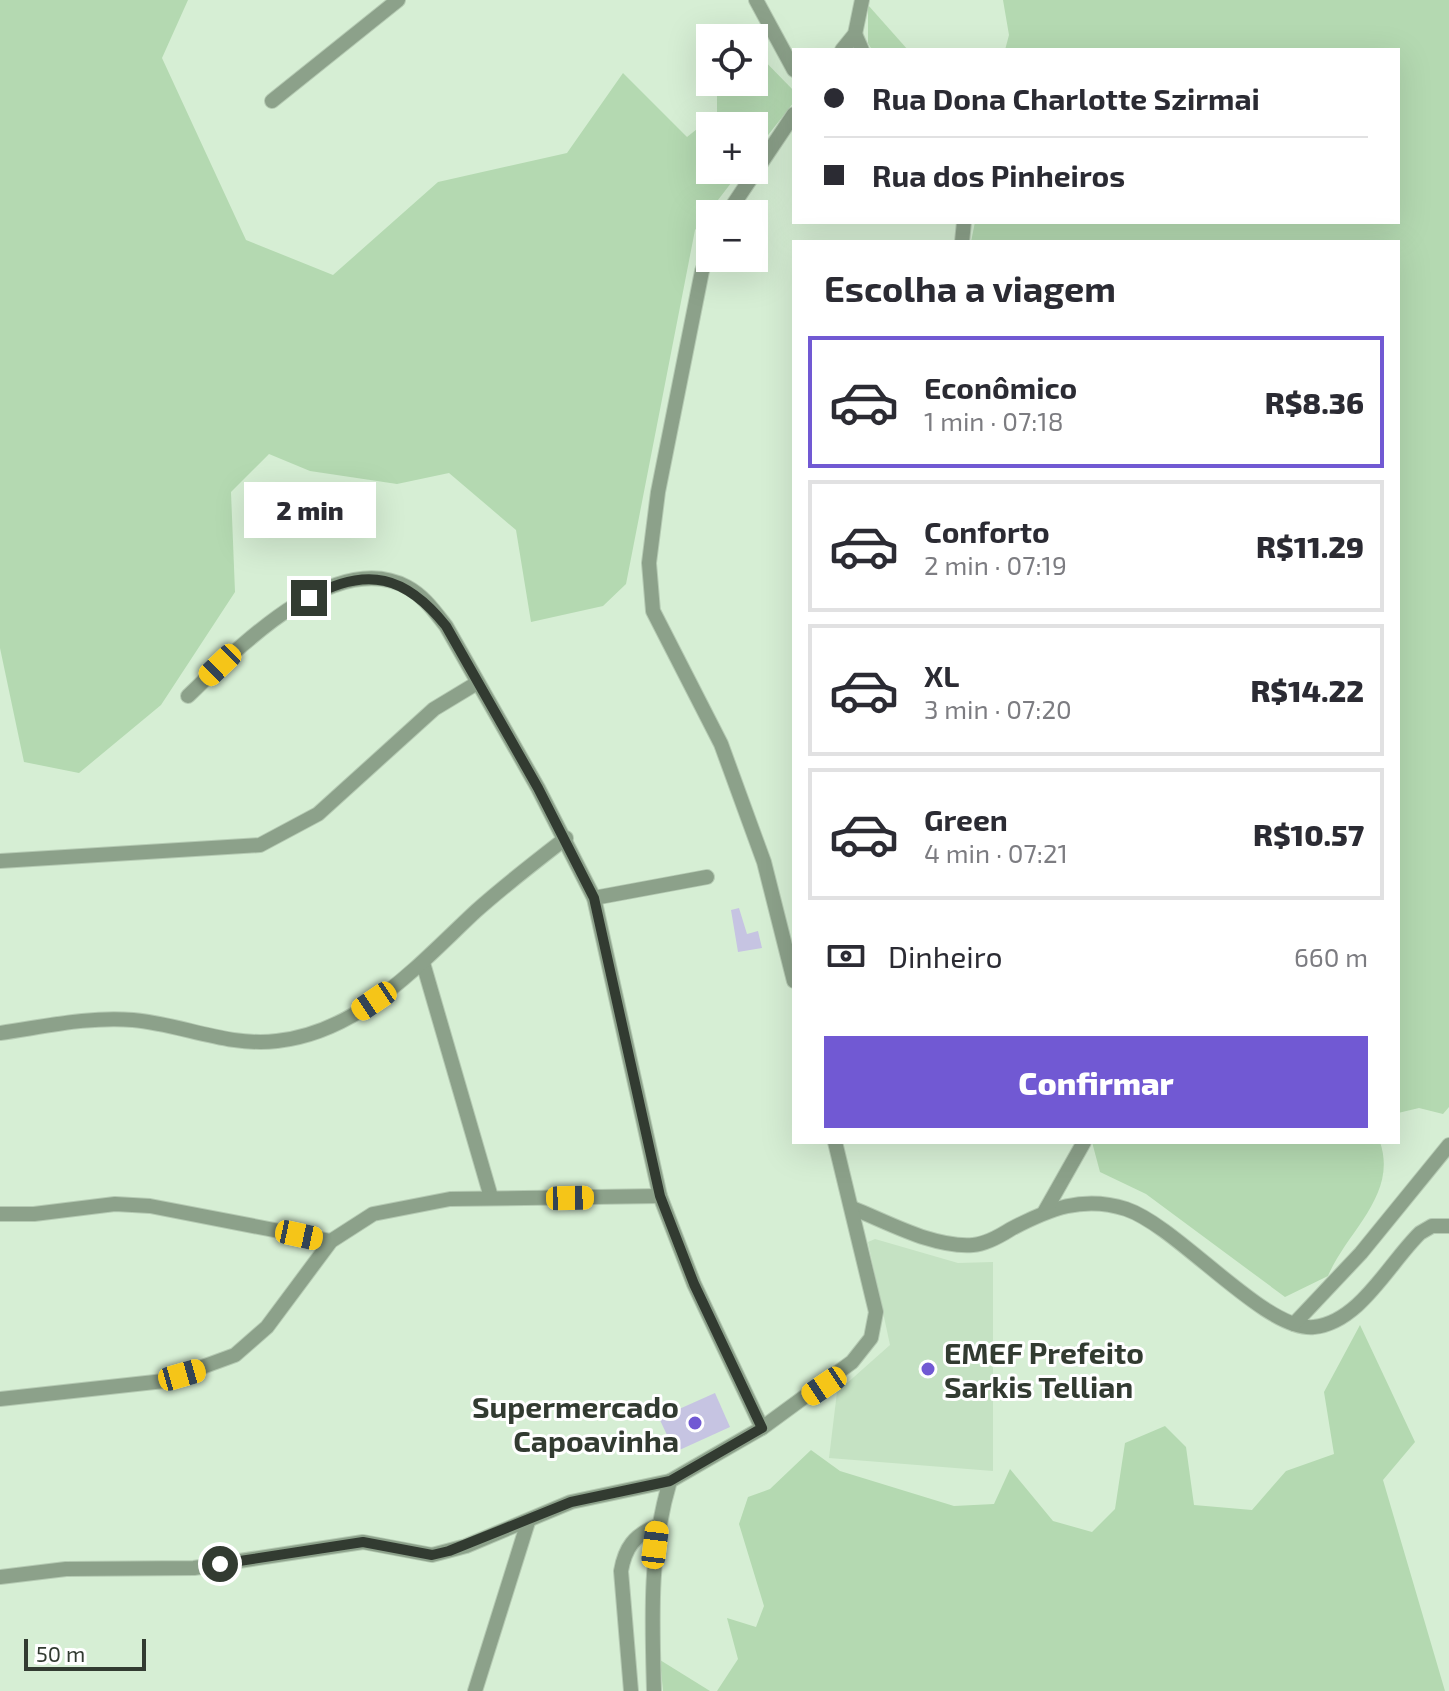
<!DOCTYPE html>
<html lang="pt">
<meta charset="utf-8">
<style>
:root{--surface:#fff;--page:#f2f2f3;--text:#2b2b33;--muted:#7c7c81;--line:#e1e1e2;--accent:#7159d3}
body{margin:0;font-family:"Exo 2",sans-serif;background:var(--page);color:var(--text);height:100vh;display:flex;flex-direction:column;font-size:30px;white-space:nowrap}
*{box-sizing:border-box;margin:0}
p{font-size:26px;color:var(--muted)}
.icon{flex:none;width:44px;height:44px;fill:none;stroke:currentColor;stroke-width:2;stroke-linecap:round;stroke-linejoin:round}
.map{position:relative;flex:1;overflow:hidden}
.drawer{position:absolute;left:792px;top:240px;width:608px;height:904px;display:flex;flex-direction:column;background:var(--surface);border-radius:0px;box-shadow:0 8px 32px #0002}
.drawer>*{flex:none}
.guide{position:absolute;left:792px;top:48px;width:608px;height:176px;border-radius:0px;box-shadow:0 8px 32px #0002;display:grid;align-content:center;height:176px;padding:0 32px;background:var(--surface)}
.fabs{position:absolute;left:696px;top:24px;display:grid;gap:16px}
.fabs a{display:grid;place-items:center;width:72px;height:72px;border-radius:0px;background:var(--surface);box-shadow:0 8px 32px #0002;font-size:40px}
.scale{position:absolute;left:24px;bottom:20px;width:122px;box-sizing:border-box;padding-left:8px;border:4px solid #323b31;border-top:0;font-size:22px;line-height:28px;white-space:nowrap;color:#323b31;-webkit-text-stroke:6px #fff;paint-order:stroke}
.end{position:absolute;width:36px;height:36px;margin:-18px;border:10px solid #323b31;background:#fff;box-shadow:0 0 0 4px #fff}
.from{border-radius:50%}
.bubble{position:absolute;height:56px;border-radius:0px;background:var(--surface);box-shadow:0 8px 32px #0002;font-size:26px;font-weight:800;line-height:56px;text-align:center}
.car{position:absolute;width:24px;height:48px;margin:-24px -12px;border-radius:10px;box-shadow:0 0 6px 2px #0007;background:linear-gradient(#f5c518 24%,#345 0 40%,#f5c518 0 76%,#345 0 86%,#f5c518 0)}
.guide b{display:flex;align-items:center;gap:28px;height:76px;font-size:30px}
.guide b+b{border-top:2px solid var(--line)}
.guide i{width:20px;height:20px;background:var(--text)}
ul{padding:0;list-style:none}
li{display:flex;align-items:center;gap:24px;height:132px;margin:0 16px 12px;padding:0 16px;border:4px solid var(--line);border-radius:0px}
li div{flex:1}
li b{display:block;font-size:30px}
li em{font-style:normal;font-weight:800}
li.selected{border-color:var(--accent)}
li>.icon{width:72px;height:72px;stroke-width:1.5}
h2{padding:0 32px;font-size:36px;line-height:96px}
.pay{display:flex;align-items:center;gap:20px;height:88px;padding:0 32px;font-size:30px}
.pay p{margin-inline-start:auto}
.cta{display:flex;gap:16px;margin-top:auto;padding:16px 32px}
.cta a{flex:1;height:92px;border-radius:0px;background:var(--accent);color:#fff;font-size:32px;font-weight:800;line-height:92px;text-align:center}
.map>svg:first-child{display:block}
.built{fill:#c5e2c3}
.green{fill:#b4d9b1}
.building{fill:#c6c4e2}
.lines{fill:none;stroke-linecap:round;stroke-linejoin:round}
.street-casing{stroke:#b5cab3;stroke-width:16}
.street{stroke:#8ca18a;stroke-width:14}
.route{stroke:#323b31;stroke-width:10}
.poi-dot{fill:#7159d3;stroke:#fff;stroke-width:3}
.labels{text-anchor:middle;dominant-baseline:central;stroke-width:6;stroke-linejoin:round;paint-order:stroke}
.poi-label{font-size:30px;font-weight:bold;fill:#323b31;stroke:#fff;text-anchor:start}
</style>
<div class="map">
<svg width="1449" height="1691" viewBox="0 0 1449 1691">
<rect width="100%" height="100%" fill="#d6eed4"/>
<path class="built" d="M875,1239L958,1263L993,1262V1471L829,1458L837,1392L890,1345L868,1242Z"/>
<g class="green">
<path d="M0,0H188L162,58L246,240L333,275L438,182L567,153L623,73L687,137L717,113V82H754V50L794,91V102L754,153V126H710V170H741L695,230L626,584L603,606L531,622L516,530L449,473L397,484L310,471L269,454L231,492L235,592L161,705L79,773L24,762L0,648Z"/>
<path d="M1003,0H1449V1107L1443,1114L1419,1108L1398,1113V242H971L975,222H1398V50H1005L1009,35Z"/>
<path d="M868,5L908,50H872L868,43Z"/>
<path d="M1092,1142H1380C1398,1195 1347,1231 1328,1276L1285,1297L1146,1194L1100,1172Z"/>
<path d="M1360,1325L1415,1442L1383,1480L1445,1691H717L738,1659L727,1618L756,1627L764,1606L739,1524L748,1497L770,1489L811,1450L840,1471L954,1506L994,1504L1010,1469L1053,1521L1092,1532L1115,1509L1125,1443L1165,1426L1186,1447L1194,1505L1252,1510L1286,1471L1334,1454L1324,1392Z"/>
<path d="M660,1660L710,1691H663Z"/>
</g>
<g class="building">
<path d="M739,908L747,934L758,931L762,948L738,952L731,910Z"/>
<path d="M715,1393L730,1427L675,1452L659,1418Z"/>
</g>
<g class="lines">
<defs>
<g id="street">
<path d="M756,0L794,70"/>
<path d="M855,34L862,50"/>
<path d="M842,50L855,34L862,0"/>
<path d="M272,101L398,0"/>
<path d="M727,214L794,114"/>
<path d="M962,242L964,222"/>
<path d="M710,252L702,271L658,492L649,563L653,611L721,744L764,862L794,981"/>
<path d="M188,696C236,650 334,548 407,587C424,596 435,612 446,626L538,788L594,898L660,1196L694,1284L762,1428"/>
<path d="M0,861L260,845L318,814L434,709L477,683"/>
<path d="M594,898L707,877"/>
<path d="M423,963L491,1197"/>
<path d="M0,1033C43,1027 90,1016 133,1020C181,1024 228,1047 277,1041C360,1032 418,965 476,911C505,885 535,862 566,838"/>
<path d="M852,1208C888,1222 933,1248 973,1245C986,1244 1000,1236 1011,1229C1049,1209 1083,1195 1126,1209C1179,1227 1265,1332 1314,1327C1360,1322 1389,1263 1420,1233L1432,1226H1449"/>
<path d="M1045,1211L1084,1142"/>
<path d="M0,1214H34L115,1204L150,1206L331,1241"/>
<path d="M1294,1324L1361,1253L1449,1145"/>
<path d="M0,1399L164,1381L235,1355L267,1327L331,1241L373,1214L450,1199L660,1196"/>
<path d="M0,1577L66,1569L194,1568L363,1542L432,1555L466,1546L571,1502L670,1481L762,1428L852,1362L871,1338L876,1312L835,1142"/>
<path d="M475,1691L528,1522"/>
<path d="M631,1691L621,1571C625,1548 634,1535 657,1526"/>
<path d="M654,1691C652,1619 649,1551 670,1481"/>
</g>
</defs>
<use href="#street" class="street-casing"/>
<use href="#street" class="street"/>
</g>
<g class="lines">
<path class="route" d="M220,1564L363,1542L432,1555L449,1551L571,1502L670,1481L762,1428L694,1284L660,1196L594,898L538,788L446,626C406,576 367,565 309,598"/>
</g>
<g class="poi-dot">
<circle cx="928" cy="1369" r="8"/>
<circle cx="695" cy="1423" r="8"/>
</g>
<g class="labels">
<g class="poi-label">
<text x="944" y="1352">EMEF Prefeito<tspan x="944" dy="34">Sarkis Tellian</tspan></text>
<text x="679" y="1406" text-anchor="end">Supermercado<tspan x="679" dy="34">Capoavinha</tspan></text>
</g>
</g>
</svg>
<div class="fabs">
<a><svg class="icon" aria-label="locate" viewBox="0 0 24 24"><circle cx="12" cy="12" r="6"/><path d="M12 2v4M12 18v4M2 12h4M18 12h4"/></svg></a>
<a>+</a>
<a>−</a>
</div>
<div class="scale">50 m</div>
<i class="end from" style="left:220px;top:1564px"></i>
<i class="end" style="left:309px;top:598px"></i>
<div class="bubble" style="left:244px;top:482px;width:132px">2 min</div>
<i class="car" style="left:220px;top:665px;rotate:226deg"></i>
<i class="car" style="left:374px;top:1001px;rotate:236deg"></i>
<i class="car" style="left:570px;top:1198px;rotate:89deg"></i>
<i class="car" style="left:299px;top:1235px;rotate:102deg"></i>
<i class="car" style="left:182px;top:1375px;rotate:74deg"></i>
<i class="car" style="left:824px;top:1386px;rotate:236deg"></i>
<i class="car" style="left:655px;top:1545px;rotate:7deg"></i>
<div class="guide">
<b><i class="from"></i>Rua Dona Charlotte Szirmai</b>
<b><i></i>Rua dos Pinheiros</b>
</div>
<section class="drawer">
<h2>Escolha a viagem</h2>
<ul>
<li class="selected"><svg class="icon" aria-label="car" viewBox="0 0 24 24"><path d="M5 17H2v-5l4-1 3-4h7l3 4 3 1v5h-3M9 17h6M6 11h13"/><circle cx="7" cy="17" r="2"/><circle cx="17" cy="17" r="2"/></svg><div><b>Econômico</b><p>1 min · 07:18</p></div><em>R$8.36</em></li>
<li><svg class="icon" aria-label="car" viewBox="0 0 24 24"><path d="M5 17H2v-5l4-1 3-4h7l3 4 3 1v5h-3M9 17h6M6 11h13"/><circle cx="7" cy="17" r="2"/><circle cx="17" cy="17" r="2"/></svg><div><b>Conforto</b><p>2 min · 07:19</p></div><em>R$11.29</em></li>
<li><svg class="icon" aria-label="car" viewBox="0 0 24 24"><path d="M5 17H2v-5l4-1 3-4h7l3 4 3 1v5h-3M9 17h6M6 11h13"/><circle cx="7" cy="17" r="2"/><circle cx="17" cy="17" r="2"/></svg><div><b>XL</b><p>3 min · 07:20</p></div><em>R$14.22</em></li>
<li><svg class="icon" aria-label="car" viewBox="0 0 24 24"><path d="M5 17H2v-5l4-1 3-4h7l3 4 3 1v5h-3M9 17h6M6 11h13"/><circle cx="7" cy="17" r="2"/><circle cx="17" cy="17" r="2"/></svg><div><b>Green</b><p>4 min · 07:21</p></div><em>R$10.57</em></li>
</ul>
<div class="pay"><svg class="icon" aria-label="cash" viewBox="0 0 24 24"><path d="M3 7h18v10H3z"/><circle cx="12" cy="12" r="2"/></svg>Dinheiro<p>660 m</p></div>
<div class="cta"><a>Confirmar</a></div>
</section>
</div>
